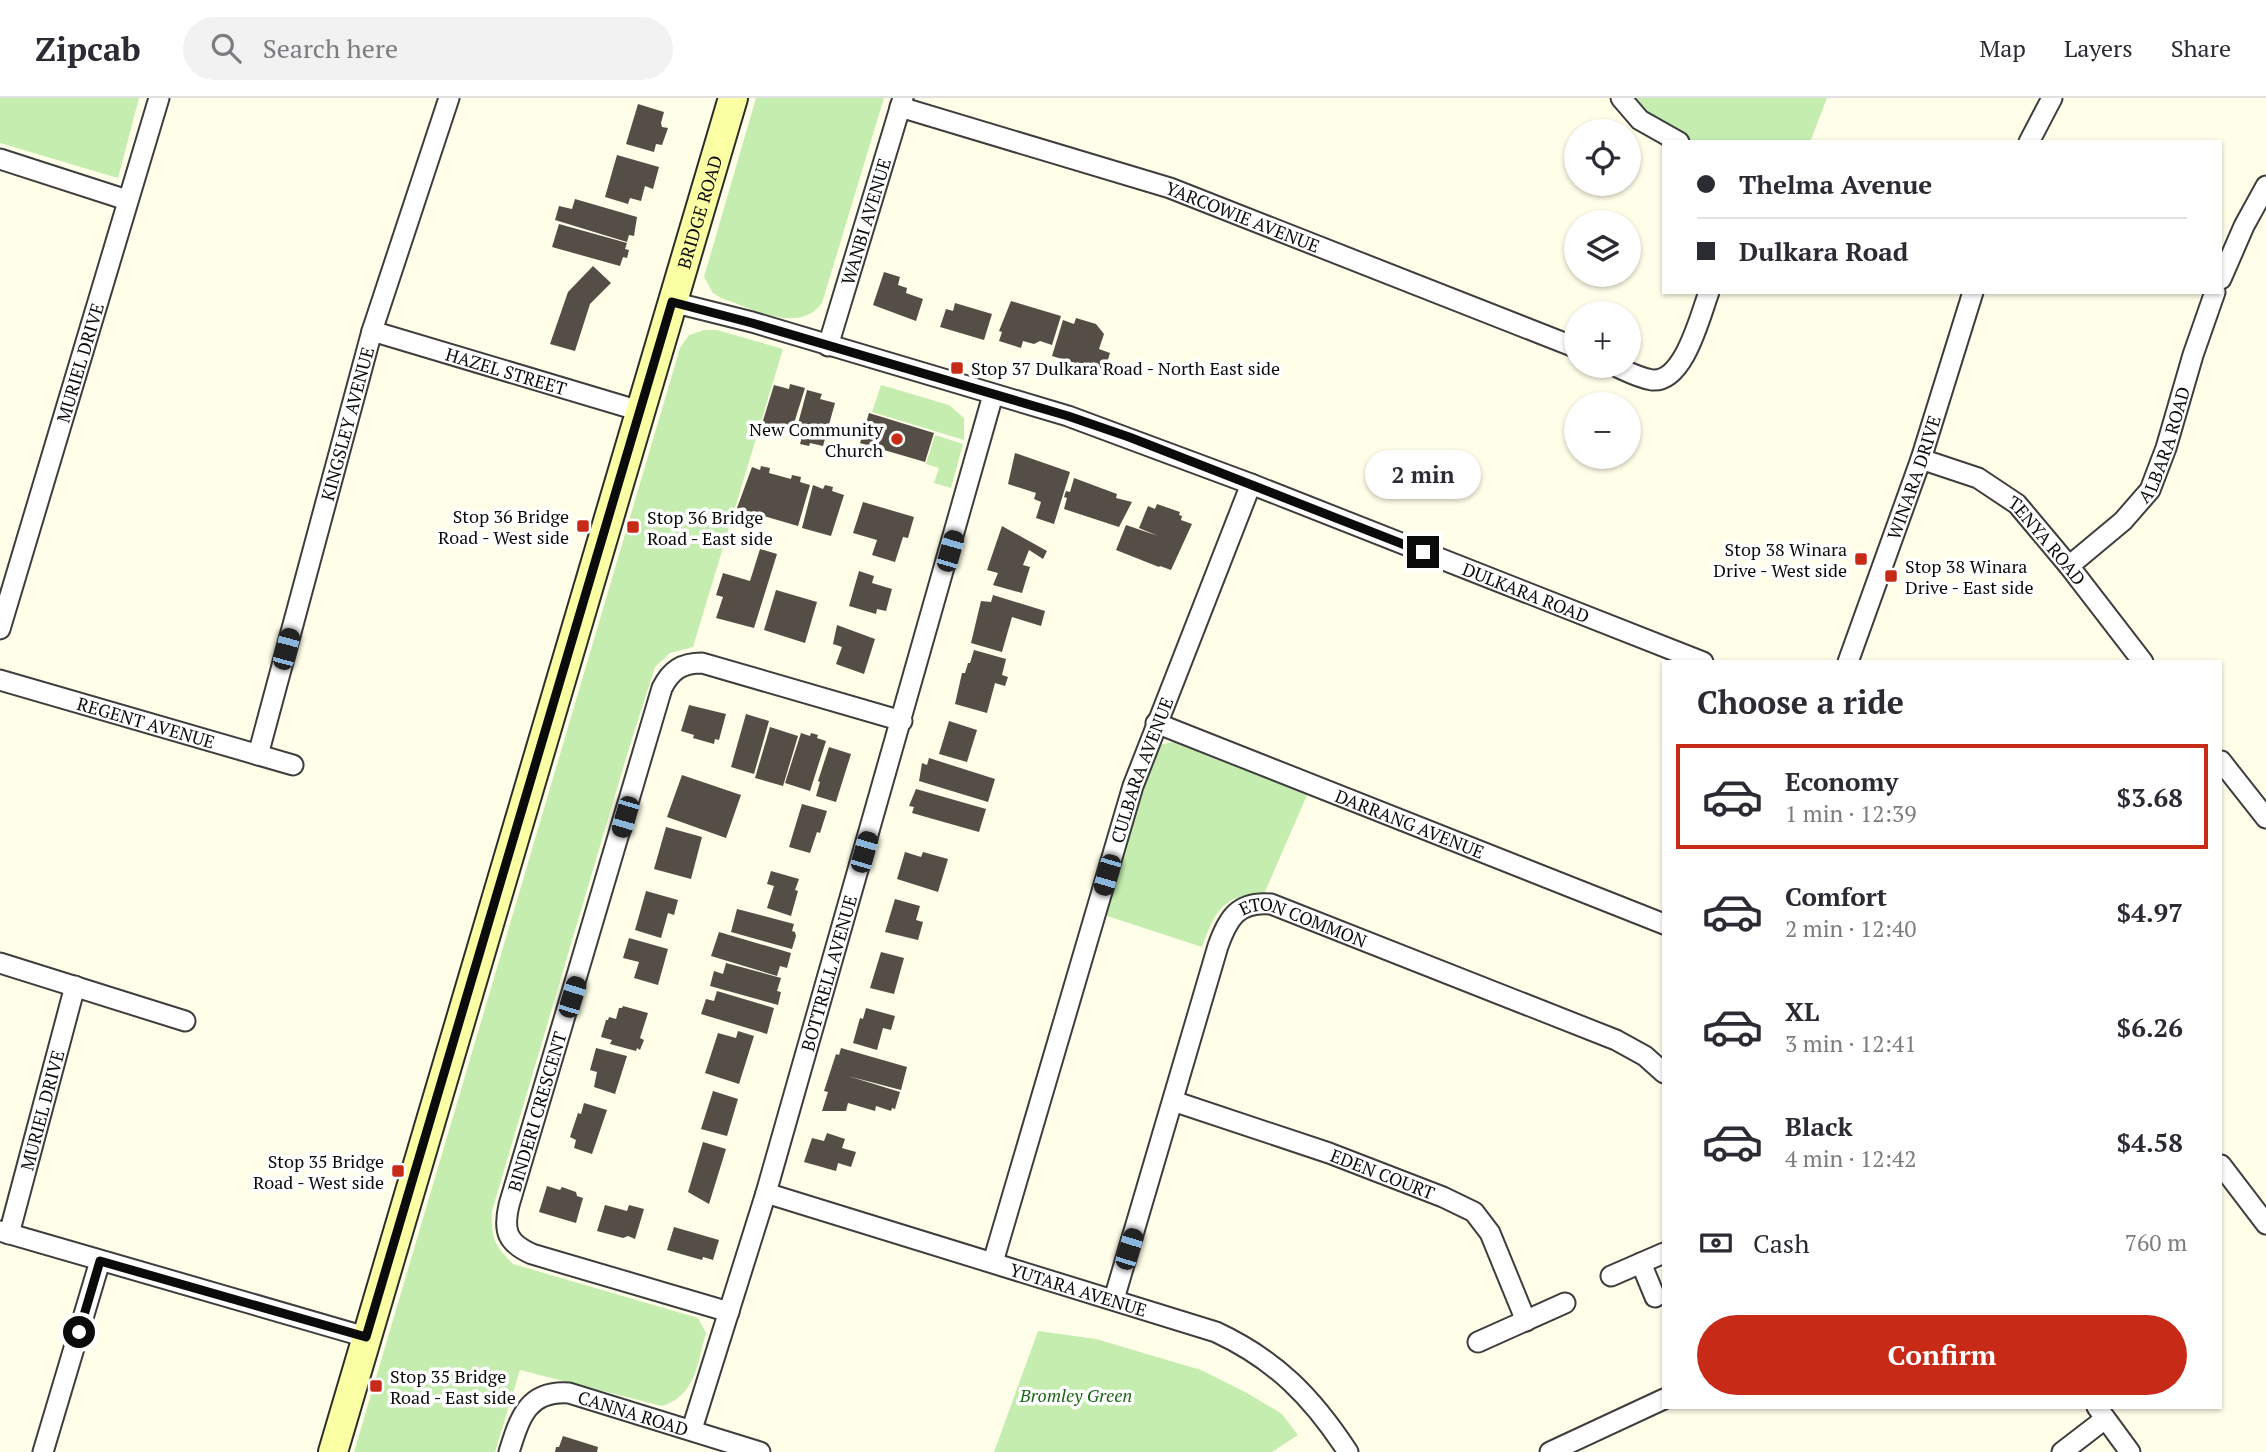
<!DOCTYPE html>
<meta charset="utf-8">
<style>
:root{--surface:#fff;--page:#f2f2f3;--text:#2b2b33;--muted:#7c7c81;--line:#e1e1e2;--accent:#c72a17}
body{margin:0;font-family:"PT Serif",serif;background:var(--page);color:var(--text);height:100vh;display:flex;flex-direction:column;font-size:26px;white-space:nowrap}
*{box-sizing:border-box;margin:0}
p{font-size:23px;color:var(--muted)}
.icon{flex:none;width:38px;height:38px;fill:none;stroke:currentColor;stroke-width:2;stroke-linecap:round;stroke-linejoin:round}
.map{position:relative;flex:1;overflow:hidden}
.side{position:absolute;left:1662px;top:562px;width:560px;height:749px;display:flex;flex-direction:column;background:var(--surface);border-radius:0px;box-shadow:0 2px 5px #0004}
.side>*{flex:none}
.guide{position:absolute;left:1662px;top:42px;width:560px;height:154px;border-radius:0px;box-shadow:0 2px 5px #0004;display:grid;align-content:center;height:154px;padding:0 35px;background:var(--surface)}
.tools{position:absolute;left:1564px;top:21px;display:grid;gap:14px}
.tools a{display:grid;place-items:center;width:77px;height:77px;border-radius:50%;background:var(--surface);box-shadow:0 2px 5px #0004;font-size:35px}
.end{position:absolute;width:32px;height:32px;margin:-16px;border:9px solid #0b0b0b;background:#fff;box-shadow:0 0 0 4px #fff}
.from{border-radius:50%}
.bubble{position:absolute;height:49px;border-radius:24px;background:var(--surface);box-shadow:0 2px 5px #0004;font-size:23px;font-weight:600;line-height:49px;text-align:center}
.car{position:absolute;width:21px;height:42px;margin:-21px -10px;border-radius:9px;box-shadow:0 0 5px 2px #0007;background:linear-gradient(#222 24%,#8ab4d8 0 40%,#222 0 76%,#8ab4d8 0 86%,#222 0)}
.guide b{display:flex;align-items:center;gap:24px;height:66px;font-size:26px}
.guide b+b{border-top:2px solid var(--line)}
.guide i{width:18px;height:18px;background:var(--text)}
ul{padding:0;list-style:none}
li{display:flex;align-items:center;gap:21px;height:105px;margin:0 14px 10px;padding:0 21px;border:4px solid transparent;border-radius:0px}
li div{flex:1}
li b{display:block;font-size:26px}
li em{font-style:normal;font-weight:600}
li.current{border-color:var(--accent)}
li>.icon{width:63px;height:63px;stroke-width:1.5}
h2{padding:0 35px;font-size:32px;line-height:84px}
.pay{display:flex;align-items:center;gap:18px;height:77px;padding:0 35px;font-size:26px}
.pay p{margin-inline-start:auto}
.action{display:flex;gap:14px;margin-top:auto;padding:14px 35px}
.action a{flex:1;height:80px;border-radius:42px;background:var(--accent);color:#fff;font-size:28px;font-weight:600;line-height:80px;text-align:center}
header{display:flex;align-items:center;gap:42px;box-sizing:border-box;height:98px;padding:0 35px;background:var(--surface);border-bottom:2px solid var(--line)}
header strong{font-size:33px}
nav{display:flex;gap:38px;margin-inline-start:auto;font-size:24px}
.search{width:490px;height:63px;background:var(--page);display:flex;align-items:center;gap:18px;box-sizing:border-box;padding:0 24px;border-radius:38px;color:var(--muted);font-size:26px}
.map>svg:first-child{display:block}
.green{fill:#c5edaf}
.building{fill:#544e46}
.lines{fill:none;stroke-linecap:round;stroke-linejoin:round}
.street-casing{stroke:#3e3e3e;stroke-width:23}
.secondary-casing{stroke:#2d2d2d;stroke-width:32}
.street{stroke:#fff;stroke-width:19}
.secondary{stroke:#fbffa4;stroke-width:28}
.route{stroke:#0b0b0b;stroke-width:9}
.poi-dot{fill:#c72a17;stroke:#fff;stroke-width:2.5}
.labels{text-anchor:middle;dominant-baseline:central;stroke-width:7;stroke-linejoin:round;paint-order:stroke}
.street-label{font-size:18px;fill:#0b0b0b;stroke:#fff}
.poi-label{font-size:18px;fill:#0b0b0b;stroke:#fff;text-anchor:start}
.park-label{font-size:18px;font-style:italic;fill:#1a6716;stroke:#fff}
</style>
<header>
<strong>Zipcab</strong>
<div class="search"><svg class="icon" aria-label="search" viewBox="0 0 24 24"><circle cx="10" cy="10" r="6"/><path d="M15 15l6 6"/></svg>Search here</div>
<nav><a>Map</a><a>Layers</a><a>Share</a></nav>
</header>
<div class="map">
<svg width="2266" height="1354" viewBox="0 0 2266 1354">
<rect width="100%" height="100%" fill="#fffee9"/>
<g class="green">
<path d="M0,0H139L118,80L0,45Z"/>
<path d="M756,0H884L822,205C799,237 752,210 721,200L713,195L704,179Z"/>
<path d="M1627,0H1827L1810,44H1695L1665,32Z"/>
<path d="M704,232H717L783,251L693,549L670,555L655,569L629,650L492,1113C491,1140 494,1147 513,1166L698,1220L706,1235C697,1265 696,1298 662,1308L520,1272L495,1354H354L680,250L689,237Z"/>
<path d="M881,287L949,307L964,320V342L872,314Z"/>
<path d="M935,337L963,346L951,390L934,385L939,370L926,366Z"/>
<path d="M1174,644L1307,697L1264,796C1223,796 1215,813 1202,849L1101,816L1148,660L1158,647Z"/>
<path d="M1038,1233L1096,1241L1201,1272L1247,1295L1282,1316L1298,1337L1272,1354H994Z"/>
</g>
<g class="building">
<path d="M638,6L664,14L661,25L662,29L668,30L662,47L656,46L654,54L626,46Z"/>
<path d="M617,57L659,69L653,91L645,88L641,103L630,100L628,106L605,99Z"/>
<path d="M575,101L637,119L634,138L629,137L627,144L555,122L559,108L572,111Z"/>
<path d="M559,126L627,145L625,151L629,152L627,160L623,159L620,168L552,149Z"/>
<path d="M593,168L611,185L590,206L575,253L550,246L568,194Z"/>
<path d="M884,174L900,179L898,187L907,190L906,195L923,201L916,223L873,207Z"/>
<path d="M1011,203L1061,218L1052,247L1040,243L1034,246L1023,243L1021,250L999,243L1002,234L999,233Z"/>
<path d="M955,205L992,216L984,242L940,229L946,211L953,213Z"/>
<path d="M1076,220L1096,226L1104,236L1099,251L1110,255L1105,271L1095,269V271L1052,258L1063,222L1074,226Z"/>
<path d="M790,286L805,290L791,335L784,333L782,340L773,337L774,333L761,329L774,287L789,291Z"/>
<path d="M807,292L822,296L820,301L835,305L823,348L810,345L809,348L800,346L802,339L795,337Z"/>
<path d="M869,315L934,335L925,364L860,345Z"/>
<path d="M1015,355L1070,374L1054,426L1036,420L1041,404L1034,401L1036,395L1008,386Z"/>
<path d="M761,368L770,370L769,375L791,381L792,377L801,379L800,384L810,387L798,428L737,410L752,369L760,372Z"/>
<path d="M1074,380L1117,396L1116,400L1132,404L1119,429L1064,411L1067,400L1064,399L1066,393L1070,394Z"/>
<path d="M813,387L823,391L825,387L833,389L832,393L844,397L831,438L802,430Z"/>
<path d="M863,404L914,419L908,440L903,439L895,464L872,457L877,442L853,435Z"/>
<path d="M1157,406L1180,414L1179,417L1182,418L1181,422L1192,426L1171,472L1160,468L1159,469L1116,452L1126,427L1158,438L1139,430L1148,408L1155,411Z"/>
<path d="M1002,428L1047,453L1043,461L1029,452L1023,467L1030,469L1022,495L993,487L998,475L987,472Z"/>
<path d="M760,451L777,456L754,530L716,520L723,499L716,497L723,475L750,483Z"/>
<path d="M859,473L874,478L872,485L892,491L886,513L877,511L876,516L849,508Z"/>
<path d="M776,492L817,504L805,545L764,532Z"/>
<path d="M993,497L1045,513L1041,528L1012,519L1002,554L971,545L981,503L991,504Z"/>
<path d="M837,527L875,541L864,576L836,566L842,549L833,546Z"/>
<path d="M974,552L1006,561L1002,577L1008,579L1005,588L995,585L987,615L955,606L962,575H965L968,565H970Z"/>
<path d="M689,607L726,616L719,642L715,641L714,646L693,640L694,637L681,633Z"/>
<path d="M746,616L769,623L754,676L731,669Z"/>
<path d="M949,623L977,632L967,664L939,656Z"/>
<path d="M770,629L798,638L783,688L755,680Z"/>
<path d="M801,635L810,638L811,635L818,637L817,640L826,643L810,693L785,685Z"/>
<path d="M829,649L851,656L836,704L816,698L820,684L818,683Z"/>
<path d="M929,660L995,681L988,704L919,683L922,665L927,667Z"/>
<path d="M682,677L741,697L726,740L667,719Z"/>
<path d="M916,691L986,711L979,734L912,715L914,709L909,708Z"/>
<path d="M802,706L827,713L820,735L817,734L810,755L789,749Z"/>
<path d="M666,729L702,739L691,781L654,771Z"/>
<path d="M905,754L921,759L923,754L948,761L938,794L897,781Z"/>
<path d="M771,773L799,781L795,792L798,793L791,818L767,810L774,788L767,786Z"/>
<path d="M646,793L678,802L674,817L668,815L661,840L635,832Z"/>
<path d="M895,801L920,808L916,822L923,824L918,842L885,834Z"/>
<path d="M737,811L794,826L792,833L795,834L796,838L792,851L731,834Z"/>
<path d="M719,834L791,855L787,870L780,868L777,878L711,858Z"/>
<path d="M629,840L668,851L658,887L634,880L639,864L623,860Z"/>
<path d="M881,854L904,860L894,896L870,890Z"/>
<path d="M726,865L781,880L777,893L781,894L778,907L710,888L714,873L723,876Z"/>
<path d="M717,893L774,910L767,936L701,916L706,901L714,903Z"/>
<path d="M623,908L648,915L640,940L644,942L640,952L637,950L636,953L610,946L612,942L601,939L606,922H608L609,919L616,921L619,910H622Z"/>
<path d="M866,910L895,918L891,932L883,930L877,952L853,945L860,920L863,921Z"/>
<path d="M738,933L754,938L739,986L705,975L718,935L736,940Z"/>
<path d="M596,950L627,958L615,996L594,989L597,974L590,972Z"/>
<path d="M841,950L907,969L901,992L848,978L900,994L895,1011L892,1010L891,1013L876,1008L875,1013L848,1005L846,1013H822L828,994L824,993L836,956L839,957Z"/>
<path d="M713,993L738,1001L727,1038L701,1031Z"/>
<path d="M584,1005L607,1012L592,1056L574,1050L576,1042L570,1039L578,1015L581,1016Z"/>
<path d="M827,1035L845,1041L842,1050L856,1054L851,1069L838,1065L836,1073L804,1064L812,1040L824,1043Z"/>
<path d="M703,1044L726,1051L709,1106L688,1094Z"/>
<path d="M547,1088L560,1092L562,1089L576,1094L577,1098L583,1100L576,1125L539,1114Z"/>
<path d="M605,1107L627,1113L629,1107L644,1111L635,1141L628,1138L623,1140L597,1133Z"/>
<path d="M674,1129L719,1142L713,1162L703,1159L702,1162L667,1152Z"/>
<path d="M563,1338L598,1349L597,1354H555L556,1349H559Z"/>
</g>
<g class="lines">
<defs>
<g id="street">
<path d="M1621,0L1640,22L1679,44"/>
<path id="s1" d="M900,9L1170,90L1577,250"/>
<path d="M2029,44L2052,0"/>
<path d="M0,61L127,102"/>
<path d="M2221,181L2244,128L2266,88"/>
<path id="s2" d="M672,204L752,224L1068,318L1251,386L1703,564"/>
<path id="s3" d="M372,233L640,313"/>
<path id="s4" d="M828,248L903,0"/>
<path d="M1615,268C1626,273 1639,280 1652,282C1684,285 1700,218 1709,194"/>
<path id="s5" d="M1921,361L1978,380L2017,406L2069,468L2143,564"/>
<path id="s6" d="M2069,468L2123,423L2150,392L2166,350L2193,257L2215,194"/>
<path id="s7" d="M0,531L159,0"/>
<path id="s8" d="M1848,564L1921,361L1973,194"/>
<path id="s9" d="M0,582L293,667"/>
<path id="s10" d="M1156,625L1664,826"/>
<path id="s11" d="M258,657L372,233L449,0"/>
<path d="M2221,663L2266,720"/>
<path d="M0,865L185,923"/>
<path id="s12" d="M1173,1003L1329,1055L1443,1099L1474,1114L1490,1135L1526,1223"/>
<path d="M2221,1067L2266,1126"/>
<path id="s13" d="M766,1095L1216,1234C1276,1262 1312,1299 1348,1354"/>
<path d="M0,1133L366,1239"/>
<path id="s14" d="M9,1136L75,888"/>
<path id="s15" d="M993,1164L1133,688L1251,386"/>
<path d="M1641,1165L1655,1199"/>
<path d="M1611,1178L1664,1155"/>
<path id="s16" d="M1114,1201L1218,848C1228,820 1238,803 1271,806L1616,942L1645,958L1664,975"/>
<path id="s17" d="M729,1214L532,1156C507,1145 503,1133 509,1107L662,590C671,572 682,565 702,565L902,623"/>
<path d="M1478,1244L1565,1205"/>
<path d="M2097,1309L2130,1354"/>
<path id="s18" d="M692,1331L766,1095L993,297"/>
<path d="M43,1354L100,1163"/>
<path id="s19" d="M509,1354C520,1319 528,1292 569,1295L760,1354"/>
<path d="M1550,1354L1664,1301"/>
<path d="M2062,1354L2105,1321"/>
</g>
<g id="secondary">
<path id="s20" d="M333,1354L733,0"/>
</g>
</defs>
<use href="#street" class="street-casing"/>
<use href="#secondary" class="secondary-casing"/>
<use href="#street" class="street"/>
<use href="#secondary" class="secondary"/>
</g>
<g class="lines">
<path class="route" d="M79,1234L100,1163L366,1239L672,204L752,225L1068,318L1129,339L1423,454"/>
</g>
<g class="poi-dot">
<rect x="950" y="263" width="14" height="14" rx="3.5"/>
<circle cx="897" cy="341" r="7"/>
<rect x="576" y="421" width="14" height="14" rx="3.5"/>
<rect x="626" y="422" width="14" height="14" rx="3.5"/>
<rect x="1854" y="454" width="14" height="14" rx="3.5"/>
<rect x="1884" y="471" width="14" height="14" rx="3.5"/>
<rect x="391" y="1066" width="14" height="14" rx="3.5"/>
<rect x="369" y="1281" width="14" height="14" rx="3.5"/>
</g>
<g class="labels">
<g class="street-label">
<text stroke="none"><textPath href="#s20" startOffset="1293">BRIDGE ROAD</textPath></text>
<text stroke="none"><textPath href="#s1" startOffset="360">YARCOWIE AVENUE</textPath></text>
<text stroke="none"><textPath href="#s4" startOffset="130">WANBI AVENUE</textPath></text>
<text stroke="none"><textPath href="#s7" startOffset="278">MURIEL DRIVE</textPath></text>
<text stroke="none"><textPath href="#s3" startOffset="140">HAZEL STREET</textPath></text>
<text stroke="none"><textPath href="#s11" startOffset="343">KINGSLEY AVENUE</textPath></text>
<text stroke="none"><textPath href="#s6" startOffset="159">ALBARA ROAD</textPath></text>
<text stroke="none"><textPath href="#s8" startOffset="196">WINARA DRIVE</textPath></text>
<text stroke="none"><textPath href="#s5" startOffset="154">TENYA ROAD</textPath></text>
<text stroke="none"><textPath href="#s2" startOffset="903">DULKARA ROAD</textPath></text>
<text stroke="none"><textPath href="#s9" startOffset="152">REGENT AVENUE</textPath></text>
<text stroke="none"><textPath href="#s15" startOffset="514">CULBARA AVENUE</textPath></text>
<text stroke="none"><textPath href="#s10" startOffset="273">DARRANG AVENUE</textPath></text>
<text stroke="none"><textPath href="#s16" startOffset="478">ETON COMMON</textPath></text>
<text stroke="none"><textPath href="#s18" startOffset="476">BOTTRELL AVENUE</textPath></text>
<text stroke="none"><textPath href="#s14" startOffset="128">MURIEL DRIVE</textPath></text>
<text stroke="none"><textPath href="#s17" startOffset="364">BINDERI CRESCENT</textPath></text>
<text stroke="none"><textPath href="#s12" startOffset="222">EDEN COURT</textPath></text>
<text stroke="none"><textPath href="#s13" startOffset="327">YUTARA AVENUE</textPath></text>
<text stroke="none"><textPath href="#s19" startOffset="161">CANNA ROAD</textPath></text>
</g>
<g class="poi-label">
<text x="971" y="270">Stop 37 Dulkara Road - North East side</text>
<text x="883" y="331" text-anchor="end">New Community<tspan x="883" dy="21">Church</tspan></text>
<text x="569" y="418" text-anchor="end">Stop 36 Bridge<tspan x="569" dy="21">Road - West side</tspan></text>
<text x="647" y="419">Stop 36 Bridge<tspan x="647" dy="21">Road - East side</tspan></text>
<text x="1847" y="451" text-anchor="end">Stop 38 Winara<tspan x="1847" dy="21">Drive - West side</tspan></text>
<text x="1905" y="468">Stop 38 Winara<tspan x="1905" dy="21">Drive - East side</tspan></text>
<text x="384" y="1063" text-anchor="end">Stop 35 Bridge<tspan x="384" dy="21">Road - West side</tspan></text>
<text x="390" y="1278">Stop 35 Bridge<tspan x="390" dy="21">Road - East side</tspan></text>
</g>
<g class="park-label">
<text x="1076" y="1297">Bromley Green</text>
</g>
</g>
</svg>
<div class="tools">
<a><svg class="icon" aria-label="locate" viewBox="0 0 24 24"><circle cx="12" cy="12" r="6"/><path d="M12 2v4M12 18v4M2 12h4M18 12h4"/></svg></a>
<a><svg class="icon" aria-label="layers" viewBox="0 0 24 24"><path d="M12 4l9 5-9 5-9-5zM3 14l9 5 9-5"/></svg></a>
<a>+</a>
<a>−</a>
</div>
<i class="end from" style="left:79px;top:1234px"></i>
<i class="end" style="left:1423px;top:454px"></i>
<div class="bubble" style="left:1365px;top:352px;width:116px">2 min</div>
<i class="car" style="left:950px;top:453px;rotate:16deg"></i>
<i class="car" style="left:286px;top:551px;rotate:15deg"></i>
<i class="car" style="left:625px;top:719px;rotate:196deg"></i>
<i class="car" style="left:864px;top:754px;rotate:16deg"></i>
<i class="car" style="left:1107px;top:777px;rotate:196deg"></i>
<i class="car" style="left:572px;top:899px;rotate:17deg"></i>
<i class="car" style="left:1129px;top:1151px;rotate:17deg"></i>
<div class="guide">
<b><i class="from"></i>Thelma Avenue</b>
<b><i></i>Dulkara Road</b>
</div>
<section class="side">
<h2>Choose a ride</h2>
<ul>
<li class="current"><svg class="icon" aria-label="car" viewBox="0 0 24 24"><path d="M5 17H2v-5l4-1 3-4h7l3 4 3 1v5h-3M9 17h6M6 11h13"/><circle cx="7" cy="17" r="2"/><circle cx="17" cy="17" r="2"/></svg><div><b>Economy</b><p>1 min · 12:39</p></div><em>$3.68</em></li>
<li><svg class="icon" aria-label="car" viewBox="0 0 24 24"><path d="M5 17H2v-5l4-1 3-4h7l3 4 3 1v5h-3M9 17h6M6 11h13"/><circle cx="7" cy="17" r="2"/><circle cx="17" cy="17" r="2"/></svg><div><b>Comfort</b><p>2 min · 12:40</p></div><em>$4.97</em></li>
<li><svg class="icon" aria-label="car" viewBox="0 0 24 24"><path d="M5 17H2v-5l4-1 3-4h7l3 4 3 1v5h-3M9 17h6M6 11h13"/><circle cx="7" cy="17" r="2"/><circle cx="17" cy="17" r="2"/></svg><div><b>XL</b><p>3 min · 12:41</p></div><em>$6.26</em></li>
<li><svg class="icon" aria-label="car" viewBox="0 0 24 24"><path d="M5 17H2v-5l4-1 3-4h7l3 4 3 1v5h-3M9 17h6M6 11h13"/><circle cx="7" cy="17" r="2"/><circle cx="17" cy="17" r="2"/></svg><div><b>Black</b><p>4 min · 12:42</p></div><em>$4.58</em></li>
</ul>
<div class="pay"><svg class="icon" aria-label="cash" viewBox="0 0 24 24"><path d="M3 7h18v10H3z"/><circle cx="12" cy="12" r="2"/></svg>Cash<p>760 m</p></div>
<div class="action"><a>Confirm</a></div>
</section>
</div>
